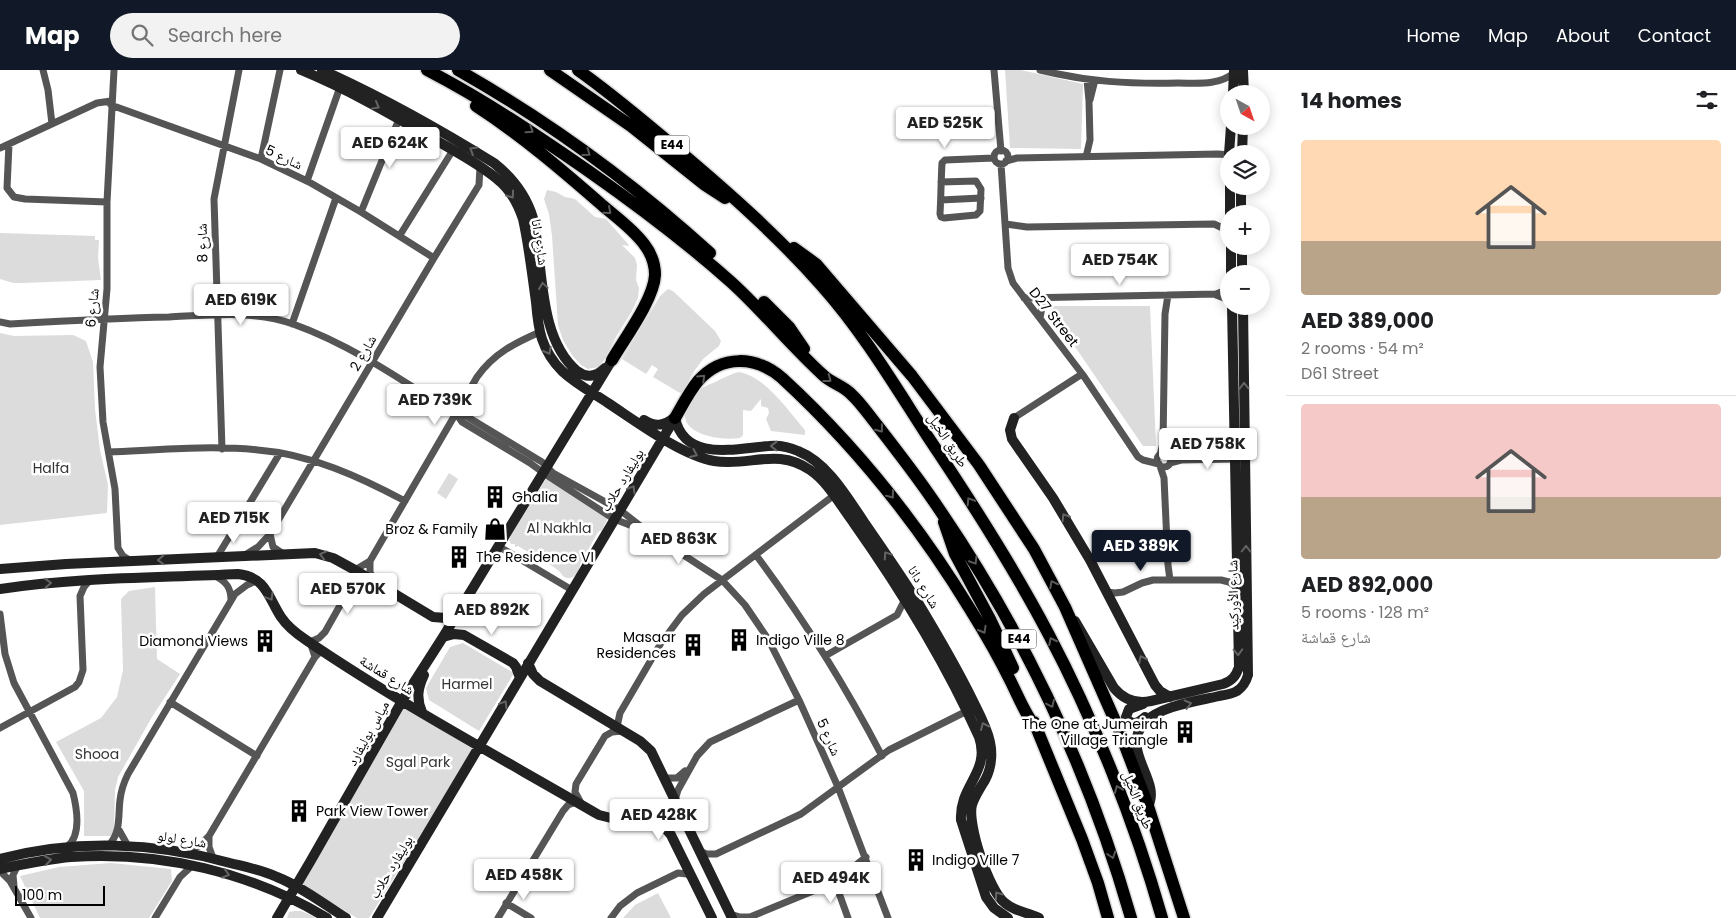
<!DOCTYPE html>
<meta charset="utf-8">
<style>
:root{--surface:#fff;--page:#f2f2f2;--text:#202124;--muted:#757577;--line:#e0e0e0;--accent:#111827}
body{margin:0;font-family:Poppins,"Noto Naskh Arabic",sans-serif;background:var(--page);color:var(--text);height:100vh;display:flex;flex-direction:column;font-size:19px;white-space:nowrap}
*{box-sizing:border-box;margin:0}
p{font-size:16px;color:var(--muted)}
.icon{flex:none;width:28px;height:28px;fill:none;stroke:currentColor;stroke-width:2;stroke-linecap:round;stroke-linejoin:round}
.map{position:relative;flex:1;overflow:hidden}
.panel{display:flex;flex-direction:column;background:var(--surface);width:450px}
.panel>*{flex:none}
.needle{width:32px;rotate:140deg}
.buttons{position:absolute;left:1220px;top:15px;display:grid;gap:10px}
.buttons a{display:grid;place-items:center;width:50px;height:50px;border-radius:50%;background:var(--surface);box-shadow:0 2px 12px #0003;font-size:25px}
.scale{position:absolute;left:15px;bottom:12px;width:90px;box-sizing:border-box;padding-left:5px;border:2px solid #000;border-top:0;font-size:14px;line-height:18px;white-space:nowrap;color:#000;-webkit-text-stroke:4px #fff;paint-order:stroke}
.price{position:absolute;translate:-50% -42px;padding:0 11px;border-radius:5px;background:#fff;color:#222;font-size:16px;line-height:32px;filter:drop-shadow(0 1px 2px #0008)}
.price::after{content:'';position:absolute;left:50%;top:30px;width:15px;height:11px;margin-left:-8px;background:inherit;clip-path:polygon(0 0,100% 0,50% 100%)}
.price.on{background:var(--accent);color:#fff}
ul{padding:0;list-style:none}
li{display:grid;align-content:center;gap:10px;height:265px;padding:0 15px}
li+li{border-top:1px solid var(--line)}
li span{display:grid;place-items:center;height:155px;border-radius:5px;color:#555}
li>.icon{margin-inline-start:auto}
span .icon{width:90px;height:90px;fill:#fffc;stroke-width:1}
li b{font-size:21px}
h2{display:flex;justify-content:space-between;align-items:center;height:60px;padding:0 15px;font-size:21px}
header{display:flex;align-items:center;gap:30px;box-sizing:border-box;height:70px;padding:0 25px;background:var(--accent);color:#fff}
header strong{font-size:24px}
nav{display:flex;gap:28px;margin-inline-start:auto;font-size:18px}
.search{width:350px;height:45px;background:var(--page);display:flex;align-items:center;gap:12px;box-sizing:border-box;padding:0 18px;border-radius:28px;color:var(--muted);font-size:19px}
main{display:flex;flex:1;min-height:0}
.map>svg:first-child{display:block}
</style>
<header>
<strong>Map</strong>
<div class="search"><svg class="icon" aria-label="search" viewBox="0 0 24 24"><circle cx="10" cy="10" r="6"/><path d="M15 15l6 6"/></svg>Search here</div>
<nav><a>Home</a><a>Map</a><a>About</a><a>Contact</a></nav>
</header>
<main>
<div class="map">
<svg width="1286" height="848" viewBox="0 0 1286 848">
<rect width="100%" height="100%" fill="#fff"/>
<path fill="#dcdcdc" d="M1005,0h16l62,14 -2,65 -71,-1z
M547,120l9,2 9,5 10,2 20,18 11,2 22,25 1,2 -7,-1 13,13 2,7 -1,15 3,8 -1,10 -6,13 -16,26 -13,25 -4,5 -11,2 -7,-4 -9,-10 -9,-15 -5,-15 -6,-89 -3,-22 -5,-15z
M0,163l95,3v4h4l-1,18 3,22 -79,3h-9l-13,-4z
M668,219l5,2 42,40 6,10 -2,5 -16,13 -8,11 -13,22 -2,1 -27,-16 5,-8 -6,-4 -6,9 -24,-15 38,-63z
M1047,236h103l6,140h-13z
M0,263l14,3 59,-1 13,6 7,21 2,47 5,41 8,35 -1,28 -107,12z
M739,302c26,4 49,39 66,58v5l-34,-4 -5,-12 3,-6 -1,-5 -7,-2v-7l-10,12 -8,-1v25l-3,3c-30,4 -78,-10 -43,-46 7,-7 16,-8 24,-13 7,-3 10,-5 18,-7z
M449,403l9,6 -12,20 -9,-6z
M546,409l60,38 1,3 -5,10 -4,2 -18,32c0,6 -5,15 -12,14 -5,0 -6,-4 -9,-7 -9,-8 -30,-18 -41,-25l-3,1v-3h-4l-2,-4 2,-5z
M155,517l2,72 23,15 -28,43 -34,60 -3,13 -1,41 -3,5h-27v-45l-28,-49 45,-24 16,-21 6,-27 -2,-71 8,-8z
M463,573l51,30 -35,58 -50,-31 -3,-12 24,-41z
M404,635l72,42 -107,171h-12l-56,-33z
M111,793l60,6 1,12 -23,37h-109l-20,-42 39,-9z
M658,823l13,25h-48l12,-13z
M295,841h6l17,7h-31l2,-6z"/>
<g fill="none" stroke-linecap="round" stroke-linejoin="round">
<defs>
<path id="highway" d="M427,0c56,29 108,64 160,100 50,35 98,71 144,112 32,29 60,64 92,93 8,8 21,11 28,19 10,9 17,20 26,31 17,22 35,45 51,68 92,131 159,271 203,425
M458,0c90,51 175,113 252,183
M550,0l81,56 74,59 20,13
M578,0c34,24 67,52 99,79 51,43 101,87 145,137 41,46 73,100 106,151 43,64 85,129 121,198 46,87 86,188 113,283
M476,36c45,29 86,64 126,99 14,12 31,24 42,39 7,9 11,20 11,31 -1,24 -30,63 -43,85
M794,178l22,16 96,112 67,89 55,84 31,58 54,123 29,76 36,112
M764,232l25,25 15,22
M675,348c7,-12 14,-26 23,-37 24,-27 58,-25 84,-3 74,68 136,146 188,231 15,24 29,48 41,73 8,16 14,32 25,46
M944,452l11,32 35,65 23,49
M1034,652l48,117 16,44 10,35"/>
</defs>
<use href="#highway" stroke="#dbdbdb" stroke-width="15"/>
<path stroke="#555" stroke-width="7" d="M43,0l5,20 4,34
M114,0l-7,132v87l-7,78 3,55 12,67 3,59 5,8 8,5
M994,0l7,81
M1040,0c49,12 88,14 138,13 19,0 40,3 56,-10
M1090,30l5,-20
M111,35l150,54 48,23 52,30 73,46
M9,74l-2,44 7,9 11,2 82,3
M0,78l97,-45 14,-2
M994 87a7 7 0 1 1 14 0a7 7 0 1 1-14 0Z
M1086,87l4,-17 -1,-39 -2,-21
M261,89l19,-89
M1006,91l11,-3 201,-4 11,1
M1001,94l7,104 5,15 70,92 55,82 5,3 16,4
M307,111l33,-94
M941,112l35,-1 5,8 -1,22 -4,4 -32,3 -3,-1 -1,-3c1,-17 1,-34 2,-51l3,-3 49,-2
M941,130l40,-2
M361,142l38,-93
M1006,154l21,3 187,-3 15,7
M400,165l53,-85
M1216,225l13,5
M1024,228l192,-4 13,-5
M1040,248l2,-11 7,-9
M0,252l10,2c53,-3 106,-6 159,-7 41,-2 85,-7 124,7 59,21 113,59 165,92l4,6 68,41 15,11 69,45 34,13
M292,254l44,-126
M458,346h8l76,46 11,11 67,37 28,22 74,48 23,25 23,34 31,61 39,87 50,131
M1014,348l68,-44
M222,379l-8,-250 25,-129
M109,382c48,-2 101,-7 149,-2 52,4 102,27 147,51
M1157 390a7 7 0 1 1 14 0a7 7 0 1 1-14 0Z
M1160,385l3,-12 2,-129 3,-19
M1170,393l11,-3 53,-1
M1160,396l4,12 4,87 2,15
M270,464l3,13 9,6
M498,476l74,44
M245,485l13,-8 12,-13 164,-276 45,-73 1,-18
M756,485c47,63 89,130 126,201
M217,487l63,-104
M370,491v11l5,10
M215,506c11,5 16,12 16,24
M1107,522l8,1 8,-1 19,-9 11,-3h68l8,2 7,5
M0,544l5,40 9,29 59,110c4,16 9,42 -6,54
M825,586l72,-41 8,-16
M315,587l-5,-15 9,-4 6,-6 30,-53v-9l15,-9 107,-184c17,-24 38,-34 63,-45
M170,632l87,54
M617,657l3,-14 41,-70 21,-28 22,-21 133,-101
M0,658l75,-41 4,-5 4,-12 -3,-74 4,-9 6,-7
M665,708h12l8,-7
M675,730l3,-10 19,-34 13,-14 89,-42
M581,733l-6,-11 1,-8 29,-48 7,-4 11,-1
M119,760l9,16
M209,766v11l4,11
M109,775c12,-13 9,-28 11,-45 1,-9 4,-18 8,-26l107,-180 12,-9 11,-5
M699,781l8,3h9l85,-40 88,-64 82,-41
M186,783l13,-7 10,-10 106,-179 3,-3
M0,801l10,10 21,37
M835,812l13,36
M14,816l-1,-11 5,-10
M506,833l25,15
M730,844l10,3h10l85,-35 31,-25
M155,848l25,-41 13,-12
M498,848l65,-107 5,-6 8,-3
M611,848l9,-12 17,-13 41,-20 9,1 4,2"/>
<path stroke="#222" stroke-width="10" d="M301,0c46,19 88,43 131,68 22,13 46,25 65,41 13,10 21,25 26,40 6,27 9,55 13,83 1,12 2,25 6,37 4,12 11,23 20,32 14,13 31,22 46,32 29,19 73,52 106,58 35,6 63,-14 96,9 18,12 30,35 43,52 48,68 92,139 126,215 12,35 -20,48 -18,83l25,77 8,11 14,10
M322,0c60,27 117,59 172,93 19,15 32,32 39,55 11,47 4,119 44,153 10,8 20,5 28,-3
M1243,0l1,24
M1233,24l1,-24
M1229,84l2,-28
M1242,84l1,-28
M1230,116v28
M1241,116v28
M1231,176v28
M1242,176v28
M675,348c10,45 62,30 94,28 10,-1 20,1 29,5 30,12 49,46 66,71 18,26 36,52 53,79 20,33 40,67 57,102 6,12 13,25 16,39 3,14 1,30 -8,43 -4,7 -8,13 -10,20 -5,19 17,86 33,98 10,9 23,9 34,15
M1014,348l-4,12 2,9 41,59 37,62 65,125 5,6 10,6
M644,350c11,7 20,6 30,-2
M0,499l66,-5 249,-11 18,5 22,12 78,47 13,1 11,-5
M0,519c79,-12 159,-11 238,-15 28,3 30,23 43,43 6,9 16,17 25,23 94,64 195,118 293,175l16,4 31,-1 14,6 6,5 5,6 41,83
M1075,551l39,67c10,12 23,16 37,13l72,-17c9,-3 13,-8 16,-17l-7,-361
M443,567l11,-3 10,1 49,28 3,4 4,11
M528,593l5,11 7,7 100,60 11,10 81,167
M1143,634l-14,5 -3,8c5,10 12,6 19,0
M422,642c-6,-14 -4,-24 2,-37
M1148,736c14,-25 -28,-55 -4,-83 15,-17 54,-22 75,-27 6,-1 13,-2 18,-5 6,-4 9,-9 11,-16l-5,-369
M0,789c75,-20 155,-17 230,4 16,4 32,7 47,14 25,10 47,27 69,41
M0,799c24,-5 47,-10 71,-12 89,-6 180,15 256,61
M277,848l33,-56 92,-161 41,-64 169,-277
M377,848l298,-500"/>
<use href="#highway" stroke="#000" stroke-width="12"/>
</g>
<defs><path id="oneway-chevron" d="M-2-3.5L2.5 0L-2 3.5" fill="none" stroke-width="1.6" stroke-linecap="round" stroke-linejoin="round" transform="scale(1.25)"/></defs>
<g stroke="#646464">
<use href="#oneway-chevron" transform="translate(376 36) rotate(29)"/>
<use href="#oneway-chevron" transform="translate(473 80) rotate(-150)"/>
<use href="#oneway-chevron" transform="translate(511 125) rotate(54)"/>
<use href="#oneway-chevron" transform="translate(543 216) rotate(-98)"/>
<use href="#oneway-chevron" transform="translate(548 281) rotate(61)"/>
<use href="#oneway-chevron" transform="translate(1244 316) rotate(-91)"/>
<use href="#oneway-chevron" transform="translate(774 376) rotate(-179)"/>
<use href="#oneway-chevron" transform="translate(694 384) rotate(24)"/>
<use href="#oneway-chevron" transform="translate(632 419) rotate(-59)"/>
<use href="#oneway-chevron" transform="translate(1065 447) rotate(-122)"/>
<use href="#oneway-chevron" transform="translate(1246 479) rotate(-90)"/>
<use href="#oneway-chevron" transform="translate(323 485) rotate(-165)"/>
<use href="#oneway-chevron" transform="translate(887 485) rotate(-124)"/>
<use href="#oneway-chevron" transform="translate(161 490) rotate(177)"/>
<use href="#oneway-chevron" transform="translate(48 513) rotate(-4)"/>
<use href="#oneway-chevron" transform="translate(270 527) rotate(59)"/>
<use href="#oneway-chevron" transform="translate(1238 582) rotate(88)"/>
<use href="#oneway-chevron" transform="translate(1142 589) rotate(-117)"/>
<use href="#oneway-chevron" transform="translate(504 634) rotate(-59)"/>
<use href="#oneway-chevron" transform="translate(1188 634) rotate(-14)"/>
<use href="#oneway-chevron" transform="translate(984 656) rotate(-114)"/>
<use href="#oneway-chevron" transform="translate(48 790) rotate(-8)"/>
<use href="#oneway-chevron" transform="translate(226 804) rotate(16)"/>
<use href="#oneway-chevron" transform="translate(998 825) rotate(-126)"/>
</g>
<g stroke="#595959">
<use href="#oneway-chevron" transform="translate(530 60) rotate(33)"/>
<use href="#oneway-chevron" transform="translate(587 83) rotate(36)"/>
<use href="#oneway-chevron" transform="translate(608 141) rotate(41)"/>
<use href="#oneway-chevron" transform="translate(702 308) rotate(-44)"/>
<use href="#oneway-chevron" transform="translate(828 309) rotate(37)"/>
<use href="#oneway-chevron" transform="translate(880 359) rotate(52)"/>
<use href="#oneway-chevron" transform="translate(891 425) rotate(52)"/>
<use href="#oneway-chevron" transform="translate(970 431) rotate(-122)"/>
<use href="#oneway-chevron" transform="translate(974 491) rotate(58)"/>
<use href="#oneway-chevron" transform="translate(1053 514) rotate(-117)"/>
<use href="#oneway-chevron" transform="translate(983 560) rotate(60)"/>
<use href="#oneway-chevron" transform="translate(1052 571) rotate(-117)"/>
<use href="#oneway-chevron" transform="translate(1051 634) rotate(65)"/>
<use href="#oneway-chevron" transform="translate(1118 719) rotate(-112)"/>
<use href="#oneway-chevron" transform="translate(1112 785) rotate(72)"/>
</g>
<defs>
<symbol id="building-bare" viewBox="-9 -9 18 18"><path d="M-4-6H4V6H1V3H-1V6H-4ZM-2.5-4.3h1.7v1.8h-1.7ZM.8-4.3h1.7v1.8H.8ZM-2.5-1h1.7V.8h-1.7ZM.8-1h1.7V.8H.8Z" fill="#000" stroke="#fff" stroke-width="2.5" paint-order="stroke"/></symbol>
<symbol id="shop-bare" viewBox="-9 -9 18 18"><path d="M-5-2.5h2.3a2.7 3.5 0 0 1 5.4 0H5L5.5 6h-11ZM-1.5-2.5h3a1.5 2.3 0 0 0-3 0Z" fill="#000" stroke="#fff" stroke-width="2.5" paint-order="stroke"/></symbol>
</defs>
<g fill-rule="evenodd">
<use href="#building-bare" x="479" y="411" width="32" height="32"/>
<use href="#shop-bare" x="479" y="443" width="32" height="32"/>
<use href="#building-bare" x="443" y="471" width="32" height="32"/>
<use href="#building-bare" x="723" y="554" width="32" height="32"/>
<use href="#building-bare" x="249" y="555" width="32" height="32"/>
<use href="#building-bare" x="677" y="559" width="32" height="32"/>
<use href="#building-bare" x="1169" y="646" width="32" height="32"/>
<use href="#building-bare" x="283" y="725" width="32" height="32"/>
<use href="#building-bare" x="900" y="774" width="32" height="32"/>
</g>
<g text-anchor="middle" stroke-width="5" stroke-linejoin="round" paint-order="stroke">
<g fill="#fff" stroke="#4c4c4c" stroke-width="1">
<rect x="654.5" y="65.5" width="35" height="19" rx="4"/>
<rect x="1001.5" y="559.5" width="35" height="19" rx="4"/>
</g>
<g font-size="12" font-weight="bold" fill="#000">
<text x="672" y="79">E44</text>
<text x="1019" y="573">E44</text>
</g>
<g font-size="14" fill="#000" stroke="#fff">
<text transform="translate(284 87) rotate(25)" y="5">شارع 5</text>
<text transform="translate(540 172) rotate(81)" y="5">شارع دانا</text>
<text transform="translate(202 173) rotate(-91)" y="5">شارع 8</text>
<text transform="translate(92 238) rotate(-85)" y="5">شارع 6</text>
<text transform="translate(1054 247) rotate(52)" y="5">D27 Street</text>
<text transform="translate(363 283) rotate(-60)" y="5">شارع 2</text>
<text transform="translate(948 370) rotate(57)" y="5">طريق الخيل</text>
<text transform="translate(622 410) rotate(-59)" y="5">بوليفارد حلاب</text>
<text transform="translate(924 517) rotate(58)" y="5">شارع دانا</text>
<text transform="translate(1233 525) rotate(-91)" y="5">شارع الأوركيد</text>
<text transform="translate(387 605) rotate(32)" y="5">شارع قماشة</text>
<text transform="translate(368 663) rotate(-61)" y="5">مياس بوليفارد</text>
<text transform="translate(829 667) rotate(66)" y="5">شارع 5</text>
<text transform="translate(1138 730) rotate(69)" y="5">طريق الخيل</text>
<text transform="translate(182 769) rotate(9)" y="5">شارع لولو</text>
<text transform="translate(391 797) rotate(-59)" y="5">بوليفارد حلاب</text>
</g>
<g font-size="14" fill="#333" stroke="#fff">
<text x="51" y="403">Halfa</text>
<text x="559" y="463">Al Nakhla</text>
<text x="467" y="619">Harmel</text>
<text x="97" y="689">Shooa</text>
<text x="418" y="697">Sgal Park</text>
</g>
<g font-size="14" fill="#000" stroke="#fff" text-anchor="start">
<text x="512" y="432">Ghalia</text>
<text x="478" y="464" text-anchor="end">Broz &amp; Family</text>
<text x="476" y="492">The Residence VI</text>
<text x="676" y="572" text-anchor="end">Masaar<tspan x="676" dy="16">Residences</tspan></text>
<text x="756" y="575">Indigo Ville 8</text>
<text x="248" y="576" text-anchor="end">Diamond Views</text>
<text x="1168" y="659" text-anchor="end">The One at Jumeirah<tspan x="1168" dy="16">Village Triangle</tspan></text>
<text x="316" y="746">Park View Tower</text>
<text x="932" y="795">Indigo Ville 7</text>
</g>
</g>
</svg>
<div class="buttons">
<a><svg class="needle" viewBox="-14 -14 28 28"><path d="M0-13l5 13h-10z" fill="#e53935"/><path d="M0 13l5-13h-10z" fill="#757577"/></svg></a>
<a><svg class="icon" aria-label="layers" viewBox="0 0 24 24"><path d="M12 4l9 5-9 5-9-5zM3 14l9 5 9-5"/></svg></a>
<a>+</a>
<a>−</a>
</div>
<div class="scale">100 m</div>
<b class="price" style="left:945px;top:79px">AED 525K</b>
<b class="price" style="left:390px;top:99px">AED 624K</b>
<b class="price" style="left:1120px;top:216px">AED 754K</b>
<b class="price" style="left:241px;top:256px">AED 619K</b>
<b class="price" style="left:435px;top:356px">AED 739K</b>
<b class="price" style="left:1208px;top:400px">AED 758K</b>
<b class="price" style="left:234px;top:474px">AED 715K</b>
<b class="price" style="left:679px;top:495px">AED 863K</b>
<b class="price on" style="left:1141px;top:502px">AED 389K</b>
<b class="price" style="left:348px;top:545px">AED 570K</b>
<b class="price" style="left:492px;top:566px">AED 892K</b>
<b class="price" style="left:659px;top:771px">AED 428K</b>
<b class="price" style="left:524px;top:831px">AED 458K</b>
<b class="price" style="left:831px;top:834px">AED 494K</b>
</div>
<section class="panel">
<h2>14 homes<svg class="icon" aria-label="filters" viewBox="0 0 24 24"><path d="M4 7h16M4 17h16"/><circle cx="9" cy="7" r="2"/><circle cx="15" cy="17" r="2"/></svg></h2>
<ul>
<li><span style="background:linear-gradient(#ffd9b3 65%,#b9a48a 0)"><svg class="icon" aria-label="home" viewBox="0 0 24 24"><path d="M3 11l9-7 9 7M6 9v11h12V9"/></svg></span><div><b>AED 389,000</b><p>2 rooms · 54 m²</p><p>D61 Street</p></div></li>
<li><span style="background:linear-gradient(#f6c9c9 60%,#b9a48a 0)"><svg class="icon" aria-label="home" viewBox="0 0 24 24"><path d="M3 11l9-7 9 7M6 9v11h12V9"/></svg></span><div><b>AED 892,000</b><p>5 rooms · 128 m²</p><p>شارع قماشة</p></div></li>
</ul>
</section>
</main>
